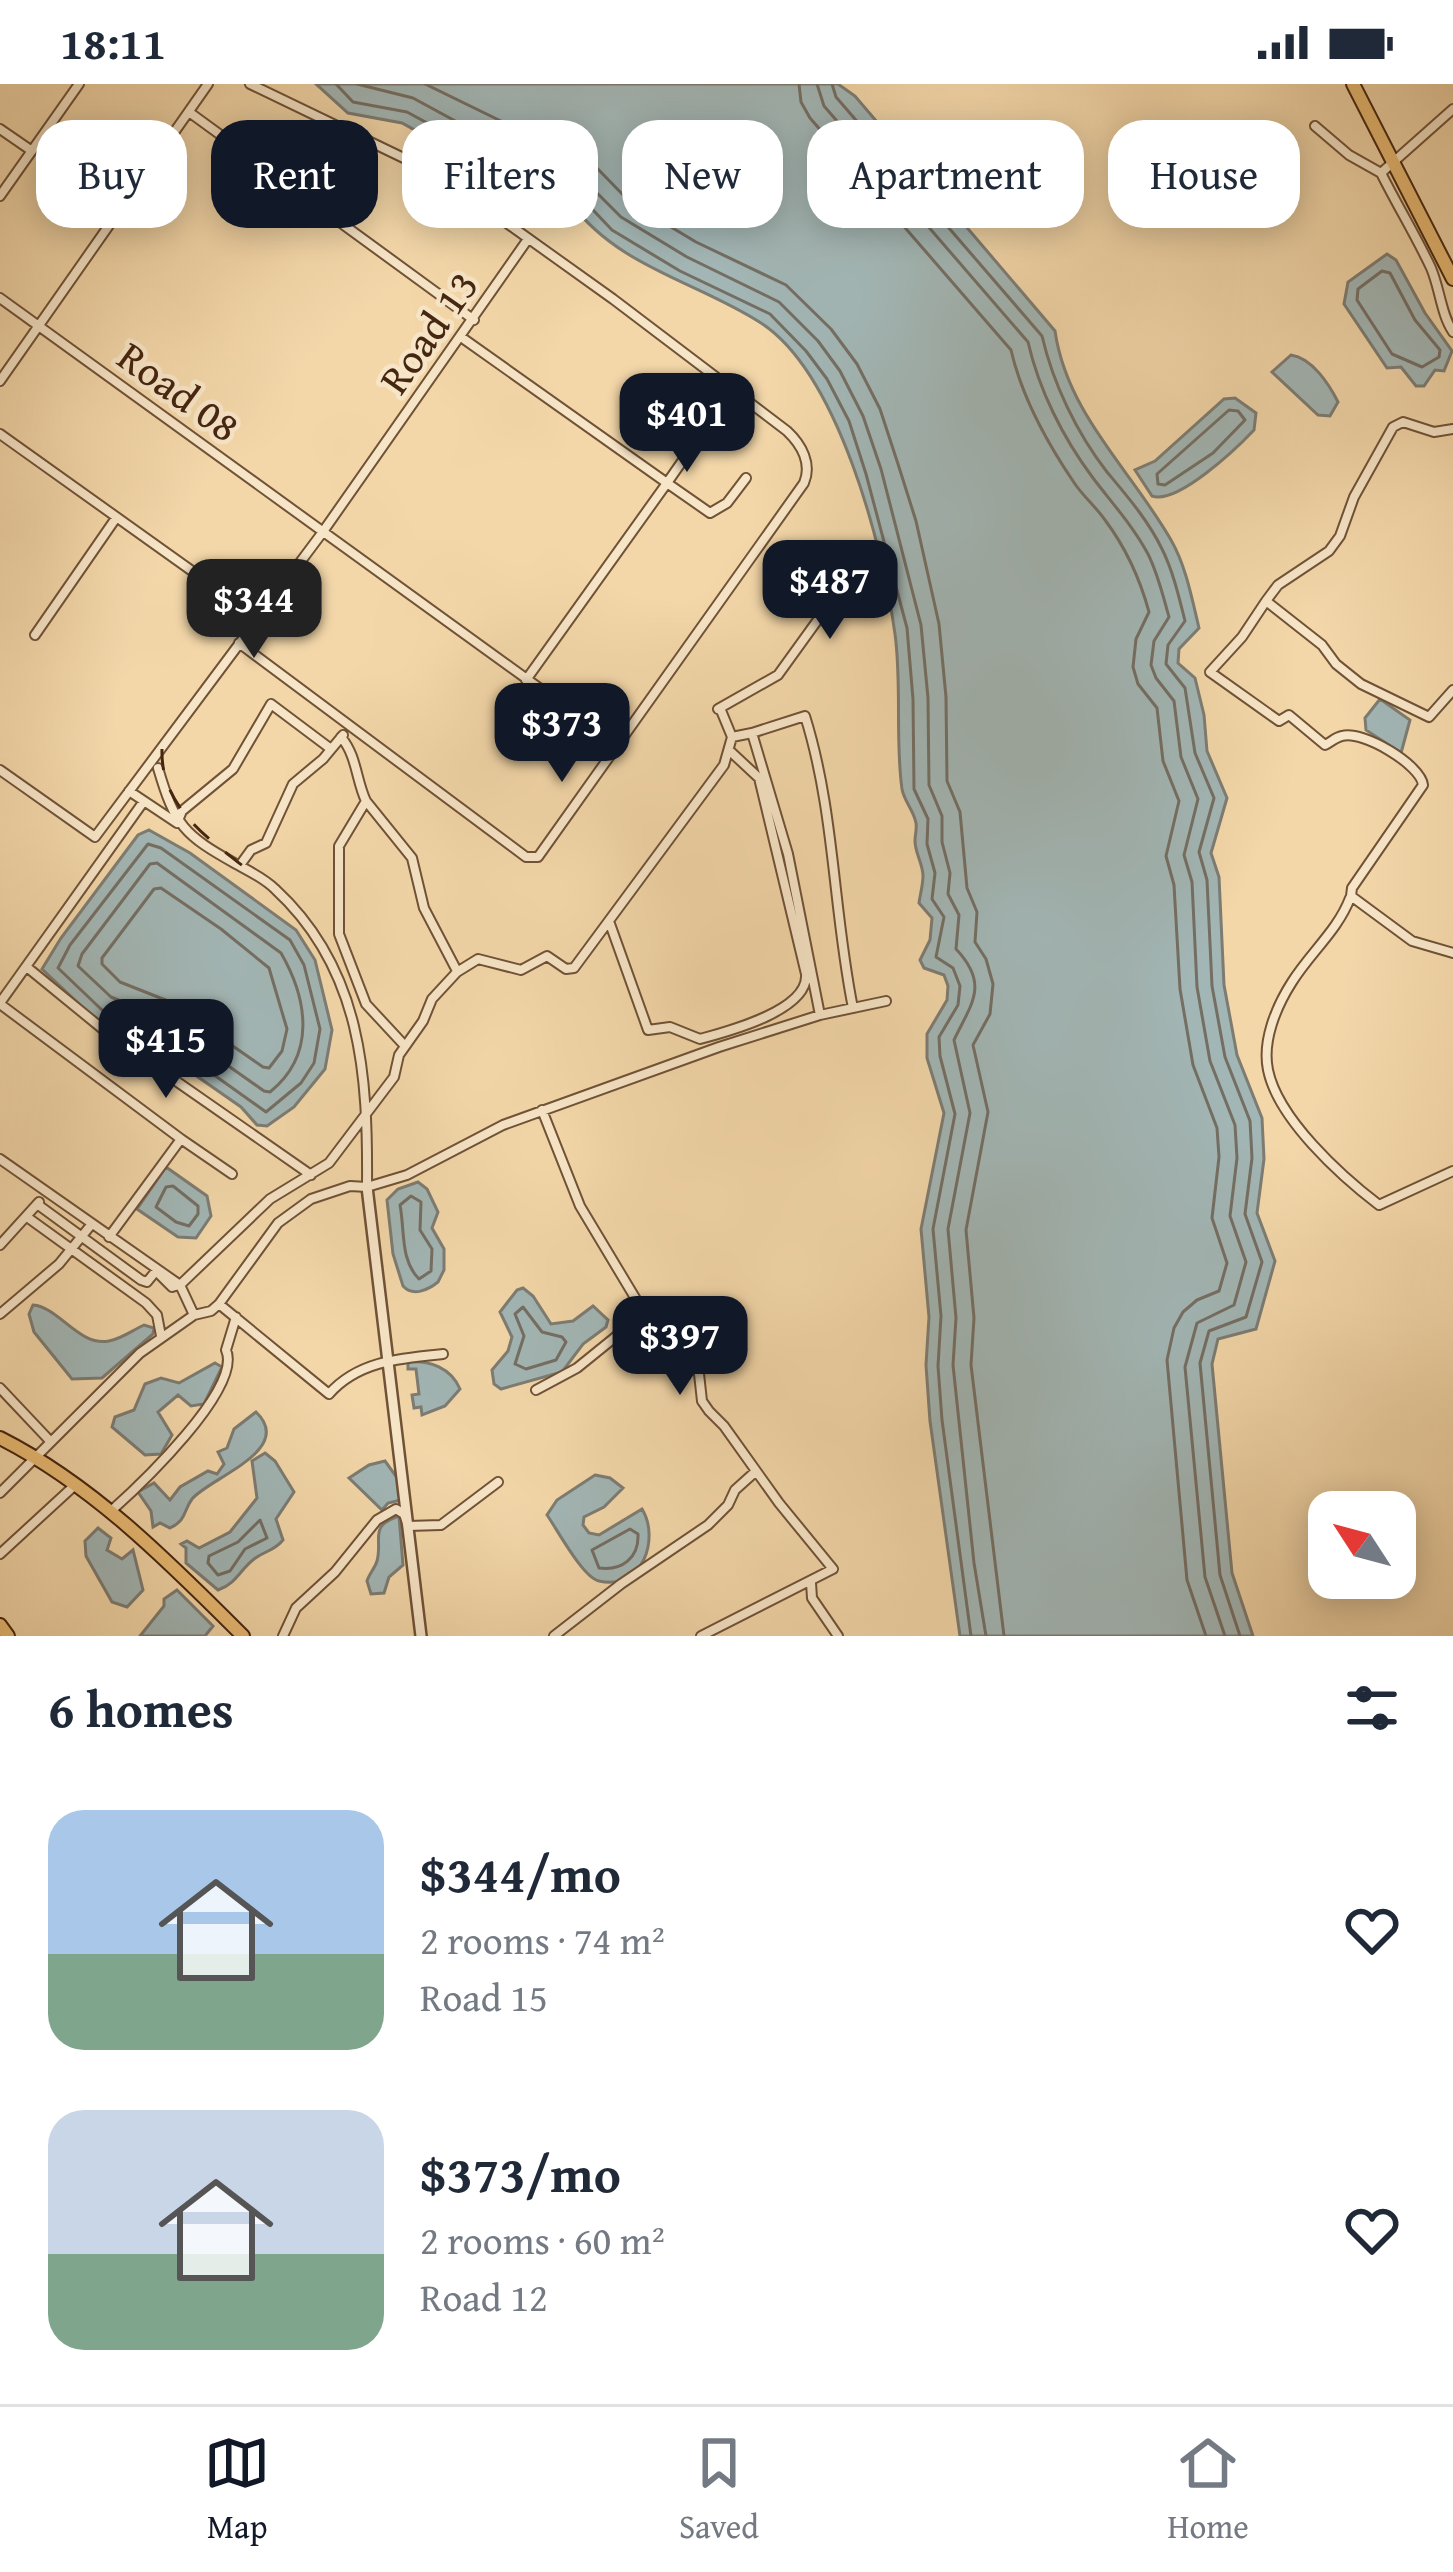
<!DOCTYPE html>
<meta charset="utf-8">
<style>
:root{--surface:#fff;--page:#f6f6f7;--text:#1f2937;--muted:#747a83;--line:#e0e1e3;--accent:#111827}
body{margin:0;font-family:"Gentium Book Plus",serif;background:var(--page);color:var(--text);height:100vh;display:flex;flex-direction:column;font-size:45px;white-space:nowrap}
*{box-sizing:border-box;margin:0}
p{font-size:39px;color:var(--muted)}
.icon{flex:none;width:66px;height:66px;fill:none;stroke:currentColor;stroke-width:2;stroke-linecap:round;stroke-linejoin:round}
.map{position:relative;height:1552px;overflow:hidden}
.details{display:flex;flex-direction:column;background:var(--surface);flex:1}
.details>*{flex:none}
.top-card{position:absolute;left:36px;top:36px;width:1383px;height:108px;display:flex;gap:24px}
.needle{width:78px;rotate:306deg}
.tools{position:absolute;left:1308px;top:1407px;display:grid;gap:24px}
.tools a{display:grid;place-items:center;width:108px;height:108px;border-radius:24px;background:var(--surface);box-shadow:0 6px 30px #0003;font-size:60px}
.price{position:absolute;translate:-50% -102px;padding:0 27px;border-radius:24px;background:var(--accent);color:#fff;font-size:39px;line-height:78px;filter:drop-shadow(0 3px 6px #0008)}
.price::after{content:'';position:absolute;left:50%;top:72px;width:36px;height:27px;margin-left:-18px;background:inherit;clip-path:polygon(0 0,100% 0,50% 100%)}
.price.current{background:#222;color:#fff}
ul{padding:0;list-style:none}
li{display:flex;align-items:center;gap:36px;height:300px;padding:0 48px}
li span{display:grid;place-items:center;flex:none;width:336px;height:240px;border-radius:36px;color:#555}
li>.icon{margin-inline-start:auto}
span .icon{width:144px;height:144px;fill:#fffc;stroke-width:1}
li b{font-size:51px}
h2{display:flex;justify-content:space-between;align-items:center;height:144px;padding:0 48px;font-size:51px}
.pill{padding:0 42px;border-radius:36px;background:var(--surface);box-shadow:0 6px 30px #0003;font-size:42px;line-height:108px}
.pill.current{background:var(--accent);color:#fff}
.status{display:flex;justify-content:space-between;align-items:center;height:84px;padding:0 60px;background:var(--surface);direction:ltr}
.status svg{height:33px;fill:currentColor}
.menu{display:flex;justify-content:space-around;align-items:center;height:168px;border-top:3px solid var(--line);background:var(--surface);font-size:33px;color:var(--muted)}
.menu a{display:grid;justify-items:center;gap:6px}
.menu .current{color:var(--accent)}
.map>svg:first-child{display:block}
</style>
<div class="status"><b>18:11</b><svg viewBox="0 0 49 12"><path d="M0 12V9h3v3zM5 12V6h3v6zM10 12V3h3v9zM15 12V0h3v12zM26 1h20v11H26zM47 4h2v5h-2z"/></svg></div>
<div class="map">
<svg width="1453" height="1552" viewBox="0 0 1453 1552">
<rect width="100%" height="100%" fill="#f3d7a9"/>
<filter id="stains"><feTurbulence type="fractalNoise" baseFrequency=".00167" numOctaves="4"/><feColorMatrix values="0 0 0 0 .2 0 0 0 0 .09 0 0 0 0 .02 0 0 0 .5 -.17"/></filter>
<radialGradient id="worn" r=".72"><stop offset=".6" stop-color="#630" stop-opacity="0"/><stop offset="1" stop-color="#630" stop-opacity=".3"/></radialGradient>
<path fill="#a2b6b5" stroke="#7d7c73" stroke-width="3" d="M316,0h522l17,12 200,235c12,83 76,139 116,209 15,26 21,59 28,88l-20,21 -1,14 17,15 9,37 3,36 20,47 -16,55 8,24 5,108 13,70 25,63 2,41 -7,54 18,48 -19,68 -38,10 -6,25 20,209 21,63h-293l-30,-215 -4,-56 3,-48 -8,-88 23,-116 -17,-55v-24l20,-34 1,-14 -4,-11 -20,-7 -4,-8 10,-20 2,-22 -13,-15c1,-8 4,-18 4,-27 0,-12 -8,-23 -8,-35 0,-6 2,-12 1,-18 -2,-12 -12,-22 -14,-34 -7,-49 0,-104 -7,-155 -12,-88 -57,-261 -134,-311 -65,-42 -142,-55 -191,-121l-28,-2 -57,-37 -27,-9 -56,-31 -54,-10z
M1387,170l9,6 29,53 27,38 -8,20 -9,-1 -11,16h-8l-15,-19 -14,1 -43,-64 4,-22z
M1291,271c21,3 38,29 47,47l-8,14 -12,-1 -46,-43z
M1235,314l21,15 -2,17c-18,19 -77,75 -102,66l-17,-26 20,-9 69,-62z
M1380,615l30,21 -9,33 -35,-23 -1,-12z
M149,746l41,23 106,77 19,30 17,70 -7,39 -31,38 -27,19 -10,-1 -16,-18 -96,-67 -49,-20 -54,-51 19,-31 77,-103z
M166,1083l41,29 4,20 -15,22 -18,-1 -41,-28z
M418,1098l9,7 11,23 -6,16 12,21v21l-6,12c-10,8 -25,15 -35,4l-10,-32 -6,-54 11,-11z
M523,1204l10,8 18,28 22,-3 20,-15 15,14 -2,7 -23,17 -21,28 -61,17 -7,-5 -2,-14 16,-19 4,-14 -12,-25 17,-22z
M33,1221c26,2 46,42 76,36 12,-2 24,-11 35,-16l10,3 -1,6 -51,44 -30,1 -38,-47 -5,-18z
M408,1278c22,-2 43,6 52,27l-15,17 -23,9 -1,-8 -7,1 -2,-13 7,-1 -3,-25h-8z
M215,1279l7,4 -18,37 -13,2 -13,-11 -20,17 14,23 -11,19 -16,1 -33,-28 3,-10 19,-7 11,-26 16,-6 18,5z
M256,1328c40,38 -47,66 -64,87 -9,12 -5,21 -22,29l-10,-5 -7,4 -2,-16 -13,-19 16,-9 16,17 10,-13 28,-16 9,3 7,-10 -6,-12 9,-4 7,-19z
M265,1369l10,8 19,31 -18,27 7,21c-8,10 -15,10 -26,17 -16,10 -19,26 -39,33l-32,-27v-15l-5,-4 6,-3 12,7 31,-16 27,-34 -5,-37z
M385,1377l13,18 3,21 -13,3 -6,7 -33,-32 20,-13z
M595,1391l15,3 13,10 -19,19 -20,10 -1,8 6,8 10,2 43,-26c18,29 1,82 -43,72 -16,-3 -42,-52 -52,-66l10,-15z
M399,1432l4,49 -14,12 -5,16 -13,1 -4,-13c2,-7 8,-13 10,-20 6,-22 -9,-35 22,-45z
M98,1444l13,10 -4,12 15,9 11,-9 10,40 -16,17 -15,-5 -26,-46 -1,-15z
M177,1506l36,36 -8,10h-65l24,-30v-7z"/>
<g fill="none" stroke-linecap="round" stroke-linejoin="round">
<path stroke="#746e63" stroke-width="3" d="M336,0l17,18 54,10 57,31 27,9 54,36 31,4 36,38 68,41 90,43 36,37 21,28 22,42 17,53 41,154 6,71 1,90 14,30 -1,25 8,29 -3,26 12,18 -8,40 17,11 7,18 -2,19 -19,32 1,19 15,58 -22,115 8,87 -3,50 4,54 29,216
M357,0l56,14 57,31 28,10 52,34 33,6 38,38 66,40 92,45 39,39 22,30 23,45 18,53 40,156 7,73 1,87 13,31v26l8,31 -2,21 11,21 -3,34c34,36 15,55 -2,91l16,73 -22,116 8,89 -3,47 21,198 12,73
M425,0l82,40 49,31 36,8 39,40 65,39 90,43 45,44 26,35 23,45 18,55 18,57 23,103 7,73 1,84 13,31 7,76 10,24 -2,30 11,17 7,25 -3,30 -17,31 15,67 -22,118 8,88 -3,47 33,271
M799,0l2,18 9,16 201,232c11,48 36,93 64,134 9,13 21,23 30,36 21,28 35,59 44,92l-13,27 -3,28 5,17 19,24 6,53 16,40 -13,55 8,29 6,104 13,76 24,63 2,29 -7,61 15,45 -8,28 -22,9 -14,12 -9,16 -7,32 20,220 19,56
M817,0l7,22 204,236c11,48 35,96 65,136 19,25 40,48 55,76 10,20 15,42 21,63l-15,24 -3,24 5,13 18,23 7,56 17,42 -14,56 8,27 5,105 13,74 25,64 2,33 -7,58 16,46 -12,43 -37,18 -12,44 20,210 20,59
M832,0l4,13 206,239c11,47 34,96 65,136 20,24 41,48 55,77 11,22 17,48 23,72l-17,24 -2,19 19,24 10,65 19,45 -15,54 8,28 5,106 13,71 25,64 2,37 -7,56 17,48 -16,55 -37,14 -9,32 20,212 20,61
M1382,187l8,2 25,47 25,30 -1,7 -17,10 -30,-13 -35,-54 1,-11z
M1229,326l9,1 7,9 -32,33 -48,32 -7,-1 -1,-10z
M148,760l13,4 129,92 14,25 16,64 -6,34 -13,20 -35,29 -115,-82 -49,-20 -44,-42 12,-23z
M157,779l124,90c27,47 35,102 -11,139l-6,-1 -105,-74 -48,-20 -33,-31 4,-12 68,-90z
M161,804l60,41 48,39 18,61 -5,22 -13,17 -6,-1 -95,-66 -48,-19 -18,-18v-6l52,-69z
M173,1102l25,20v8l-9,12 -13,-4 -20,-15 10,-20z
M411,1112l10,6 -1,28 12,19 -1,22 -12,8c-19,-19 -14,-48 -19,-74z
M523,1223l19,25 20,5 4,5 -10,18 -30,9 -11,-5 9,-28 -9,-22z
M260,1436l7,18 -22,11 -15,22 -12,4 -10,-12 1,-7 29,-14z
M630,1445l8,5c1,24 -16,37 -39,34l-7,-18z"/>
<defs>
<path id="minor" d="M189,28l285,208
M1315,42l34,29 32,18 72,-64
M0,45l32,22
M1381,89c16,32 35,63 50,95 9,21 10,46 22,64
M0,112l79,-112
M0,214l618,447
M461,253l206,146 -141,197
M0,297l208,-297
M732,306l-65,93 43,30 17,-10 19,-25
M1453,345l-19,3 -31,-10 -10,5 -39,70 -14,39 -11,15 -51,34 -12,16 56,44 14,19 25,20 68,33 24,-27
M0,350l258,184
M1266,517l-24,36 -32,35 69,49 10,-6 36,30c6,-3 11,-8 17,-9 21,-6 79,29 81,49l-71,103 -1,8 61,45 41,12
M35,551l81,-117
M239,559l287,214h12l266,-374c8,-19 -2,-38 -17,-52l-174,-132 -172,-123 -191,-92
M718,625l60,-34 57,-79 5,-13 -3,-17 -21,-11
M752,649l53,-17c30,96 28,194 48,292
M341,653c16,19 15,43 25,64l-27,45v88l27,70 39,42
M732,653l20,-4 36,121 32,161
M158,684c17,58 26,67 78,96 13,7 28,14 39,25 87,80 93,187 92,298
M0,686l95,67 227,-304 206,-294
M144,717l33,22 5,-12 51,-42 38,-65 60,45
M366,717l46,57 12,50 33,63
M243,777l8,-11 15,-7 27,-59 30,-25 20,-24
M1350,814c-12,32 -40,55 -58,84 -16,25 -30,59 -24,88 10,49 73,106 111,135l74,-34
M609,837l39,109 22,-3 30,12c30,-8 109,-29 106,-65l-47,-196 -28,-26
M28,884l82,67 201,140
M0,919l144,-202 -15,-10
M0,920l181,135 -72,98
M542,1026l38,96 72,120 38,31 9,17 3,27 7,10 15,15 55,77 54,66 -132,67
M181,1055l51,35
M0,1075l180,126 14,30
M37,1120l104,76 6,2 9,-11 16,16 7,-2
M27,1133l119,86 11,12 4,21
M0,1161l39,-43
M180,1201l90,-86 59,-36 65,-86 5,-22 24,-34 9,-22 25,-27 21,-13 43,11 26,-14 19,13 8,-1 150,-203 8,-28 -12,-29
M219,1220l110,90c29,-33 72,-36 114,-40
M0,1230l59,-50 32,-39
M0,1304l51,54
M536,1306l41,-22 68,-55
M0,1409l140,-140 54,-38 17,-4 8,-7 59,-81 33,-24 39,-13 17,1 40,-12 96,-50 216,-78 101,-32 66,-14
M111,1427c28,-25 132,-123 115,-161l10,-33
M0,1470l75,-69
M811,1499l1,15 26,38
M283,1552l13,-28 39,-36 42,-52 19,-11 8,5 4,12 33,-1 57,-43
M554,1552l67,-52 87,-59 20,-20 7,-15 20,-18"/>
<path id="tertiary" d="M367,1103l54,449"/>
<path id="primary" d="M1353,0l100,195
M0,1354c93,47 170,125 243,198
M0,1541l8,11"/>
</defs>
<use href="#minor" stroke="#705237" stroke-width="12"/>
<use href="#tertiary" stroke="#705237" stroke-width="14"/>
<use href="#primary" stroke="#452611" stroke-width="16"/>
<use href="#minor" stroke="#f7e5c7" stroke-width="8"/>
<use href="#tertiary" stroke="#f7e5c7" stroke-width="9"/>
<use href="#primary" stroke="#eabc74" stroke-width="12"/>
<path stroke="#452611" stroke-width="3" stroke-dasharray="21 21" stroke-linecap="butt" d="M162,665c-2,60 50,92 91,125"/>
</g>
<g text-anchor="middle" stroke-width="9" stroke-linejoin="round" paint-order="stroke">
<g font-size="42" fill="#452611" stroke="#f7e5c7">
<text transform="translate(428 248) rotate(-55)" y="15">Road 13</text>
<text transform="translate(179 307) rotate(36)" y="15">Road 08</text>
</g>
</g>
<rect width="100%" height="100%" filter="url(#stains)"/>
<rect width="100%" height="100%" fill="url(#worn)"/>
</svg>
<div class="tools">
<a><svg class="needle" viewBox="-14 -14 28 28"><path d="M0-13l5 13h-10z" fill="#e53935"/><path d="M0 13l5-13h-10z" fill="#747a83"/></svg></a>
</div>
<b class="price" style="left:687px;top:391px">$401</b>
<b class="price" style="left:830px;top:558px">$487</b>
<b class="price current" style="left:254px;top:577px">$344</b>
<b class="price" style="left:562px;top:701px">$373</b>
<b class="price" style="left:166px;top:1017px">$415</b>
<b class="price" style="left:680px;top:1314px">$397</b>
<div class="top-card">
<a class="pill">Buy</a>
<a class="pill current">Rent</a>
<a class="pill">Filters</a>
<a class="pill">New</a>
<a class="pill">Apartment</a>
<a class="pill">House</a>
</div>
</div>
<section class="details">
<h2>6 homes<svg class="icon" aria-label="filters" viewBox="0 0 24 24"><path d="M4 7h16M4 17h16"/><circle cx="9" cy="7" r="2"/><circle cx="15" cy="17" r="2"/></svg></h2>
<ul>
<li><span style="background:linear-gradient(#a9c7e8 60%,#7fa58c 0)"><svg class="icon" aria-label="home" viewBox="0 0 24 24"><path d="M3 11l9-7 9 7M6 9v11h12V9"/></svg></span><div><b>$344/mo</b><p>2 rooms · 74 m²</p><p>Road 15</p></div><svg class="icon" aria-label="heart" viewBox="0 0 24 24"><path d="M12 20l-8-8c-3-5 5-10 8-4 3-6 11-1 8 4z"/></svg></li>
<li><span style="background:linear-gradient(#c9d6e8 60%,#7fa58c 0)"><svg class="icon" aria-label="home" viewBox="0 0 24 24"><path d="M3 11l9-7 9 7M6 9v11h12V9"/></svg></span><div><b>$373/mo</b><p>2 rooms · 60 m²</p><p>Road 12</p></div><svg class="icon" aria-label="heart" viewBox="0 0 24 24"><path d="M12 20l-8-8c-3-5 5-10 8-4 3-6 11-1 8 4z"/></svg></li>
</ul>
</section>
<nav class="menu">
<a class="current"><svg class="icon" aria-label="map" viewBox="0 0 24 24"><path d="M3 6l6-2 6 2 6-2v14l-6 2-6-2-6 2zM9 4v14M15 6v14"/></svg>Map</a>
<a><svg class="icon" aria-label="saved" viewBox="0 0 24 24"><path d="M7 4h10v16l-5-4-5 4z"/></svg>Saved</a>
<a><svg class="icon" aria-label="home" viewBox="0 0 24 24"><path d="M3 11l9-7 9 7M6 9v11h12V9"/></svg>Home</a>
</nav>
